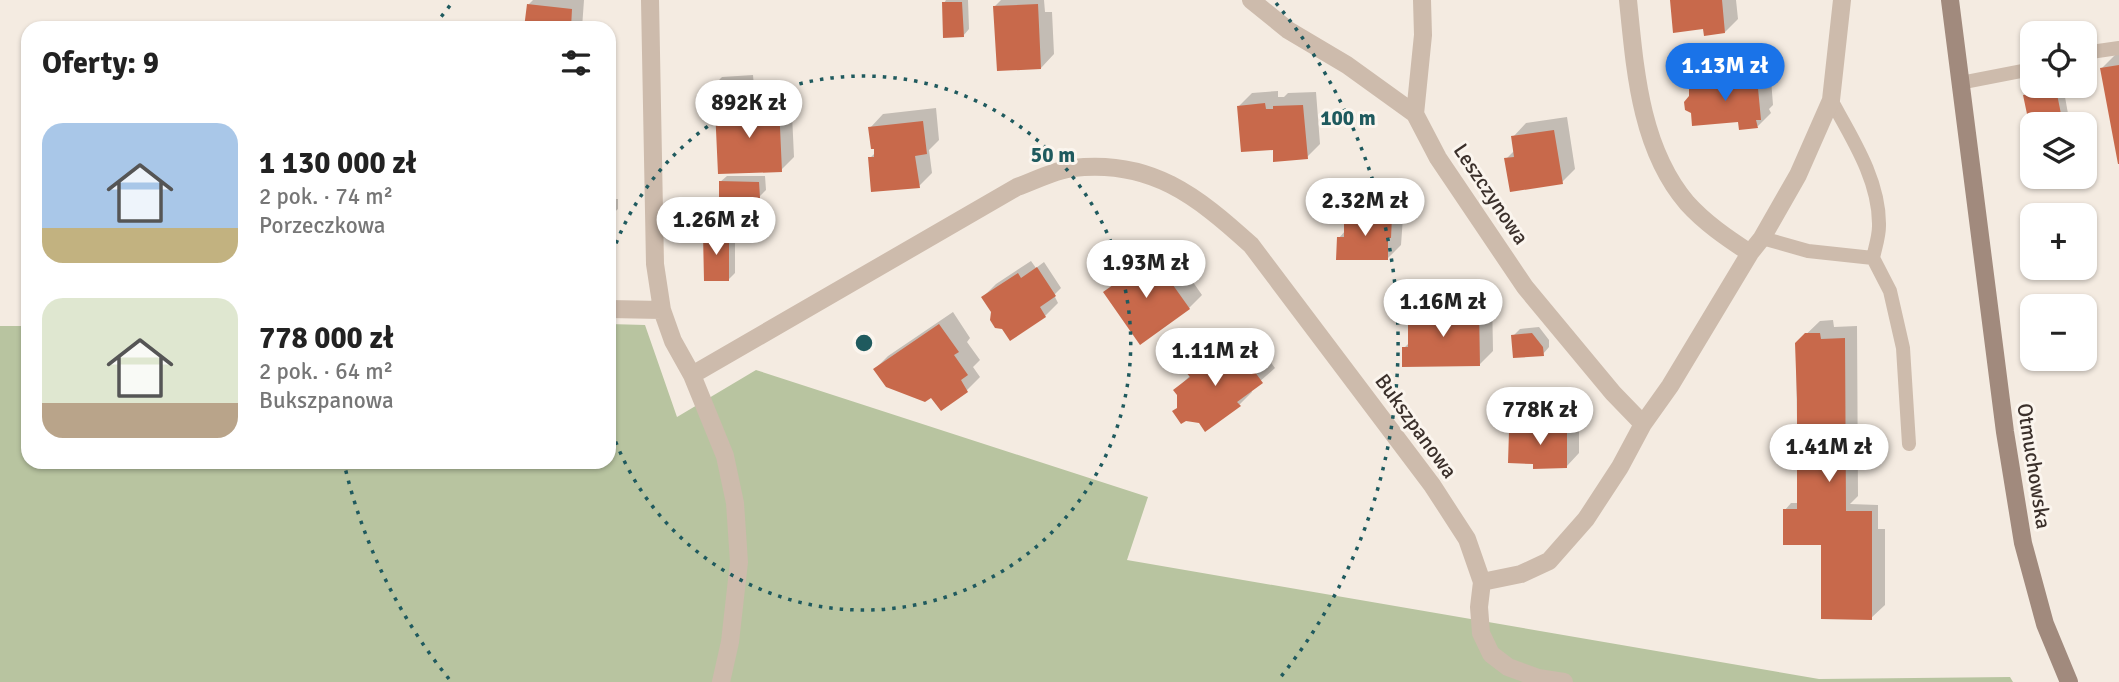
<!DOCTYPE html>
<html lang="pl">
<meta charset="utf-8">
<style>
:root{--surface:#fff;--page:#f6f6f6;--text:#222;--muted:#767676;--accent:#1a73e8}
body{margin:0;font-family:Signika,sans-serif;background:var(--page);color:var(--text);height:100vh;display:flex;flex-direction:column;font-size:26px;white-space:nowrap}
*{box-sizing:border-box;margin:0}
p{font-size:23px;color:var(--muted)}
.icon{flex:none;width:38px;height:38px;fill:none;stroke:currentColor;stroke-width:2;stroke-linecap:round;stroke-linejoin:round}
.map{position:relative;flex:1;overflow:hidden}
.sheet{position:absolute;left:21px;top:21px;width:595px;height:448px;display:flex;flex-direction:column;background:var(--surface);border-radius:21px;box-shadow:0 2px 5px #0004}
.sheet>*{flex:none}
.controls{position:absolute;left:2020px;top:21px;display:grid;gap:14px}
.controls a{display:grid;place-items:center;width:77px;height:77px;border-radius:14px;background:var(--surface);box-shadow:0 2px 5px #0004;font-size:35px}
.price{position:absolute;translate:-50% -60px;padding:0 16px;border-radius:24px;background:#fff;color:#222;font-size:23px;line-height:46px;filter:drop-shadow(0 2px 4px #0008)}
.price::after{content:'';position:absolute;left:50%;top:42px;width:21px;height:16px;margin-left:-10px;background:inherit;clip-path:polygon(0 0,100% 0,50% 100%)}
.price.active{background:var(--accent);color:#fff}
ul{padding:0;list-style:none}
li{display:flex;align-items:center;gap:21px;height:175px;padding:0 21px}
li span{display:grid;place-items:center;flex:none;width:196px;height:140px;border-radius:21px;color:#555}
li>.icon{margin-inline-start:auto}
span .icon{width:84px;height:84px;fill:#fffc;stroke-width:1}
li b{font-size:30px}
h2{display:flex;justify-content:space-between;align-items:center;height:84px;padding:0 21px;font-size:30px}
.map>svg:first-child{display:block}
</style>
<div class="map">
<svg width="2119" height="682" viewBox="0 0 2119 682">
<rect width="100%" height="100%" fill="#f4ebe1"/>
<path fill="#b8c4a0" d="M609,324l36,1 32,92 79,-47 392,127 -21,63 692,119 191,-2 3,5h-2013v-356h28v136h581z"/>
<path fill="#0003" d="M533,0h51l-2,28h-56l2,-23z
M946,0h22l1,29 -6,7 -19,-33z
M1001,0h43l1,12h7l2,42 -13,14 -46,-62z
M1671,0h65l2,19 -13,13 -20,-4z
M427,26l19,1v1h-21z
M2119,51v112l-18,-94z
M1749,65v3l21,-2 3,39 -4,4 2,4 -13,13 -67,-29 -1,-12 14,-13 14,-2 3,-3z
M753,75l1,12 -8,8 45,-2 3,64 -13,13 -64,-61 14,-14 -15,-12 6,-6z
M2050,86h13l6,33 -5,5h-32v6l-7,-34 6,-7z
M1278,91v6h6l4,-4 28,-1 4,52 -13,13 -68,-51 13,-13z
M936,108l3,32 -10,10 3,23 -13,13 -49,-28 6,-6 -6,-24 13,-14z
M1567,117l8,52 -13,13 -56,-23 9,-9 -2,-13 13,-14z
M727,176h38l1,14 -7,7 -39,-15z
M609,199h9v10l-9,8z
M1404,203l-3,42 -13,13 -49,-20 6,-7 1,-14 13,-13z
M735,226v47l-6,6 -25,-46 7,-6z
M1167,245l35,50 -13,13 -78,-22 17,-12 3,-3v-3l13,-13 8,-6 5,3z
M1031,261l5,7 8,-6 17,26 -7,7 4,8 -13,13 -35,23 -27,-42 13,-13z
M1423,297h69l1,54 -14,14 -75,-17 6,-6v-31z
M953,312l17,26 -3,4 13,18 -7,7 7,10 -13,13 -26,19 -9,-13 -57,-27 13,-13z
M1833,320l1,7 23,-1 1,170 -8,8 28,1v24h7v76l-14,13 -48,-75 -38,-33 6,-7h7l-2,-159 24,-23z
M1539,327l10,13v7l-6,7 -30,-18 7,-7z
M1249,333l26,35 -24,21 1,3 -13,13 -39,16 -22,-14v-13l-3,-4 16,-15 -3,-4 13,-13 17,-13 2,2 13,-8 3,4z
M1548,412l31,1v40l-13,14 -56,-35 14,-14h18z"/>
<path fill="#c8694b" d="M1670,0h52l3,33 -21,3 -1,-7 -30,4z
M942,2h20l2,35 -21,1z
M527,4l45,5 -1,19h-47z
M1038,4l3,65 -44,2 -4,-65z
M2119,65v99h-1l-18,-96z
M1736,77v3l21,-2 4,42h-5l2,8 -19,2 -1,-8 -46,4 -1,-13 -6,-3 -1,-8 5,-6v-12l17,-1v-3z
M747,80l1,15 -33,3 -1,-16z
M2056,89l7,35h-31l-1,9 -8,-38z
M1265,103l1,6h7v-3l30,-1 5,54 -35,3v-12l-32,2 -4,-46z
M779,105l3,67 -64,2 -3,-66z
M923,121l4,33 -12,2 5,32 -49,4 -3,-35h6v-8h-3l-3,-22z
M1554,130l9,54 -53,8 -6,-34 10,-1 -3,-21z
M719,181l40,1 1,16 -41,2z
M1344,216h48l-1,22h-3v22h-52l1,-23h7z
M729,232v49h-25l-1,-48z
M1153,257l37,52 -50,36 -37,-53 27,-19 -1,-5 8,-7 5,3z
M1037,267l19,29 -16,11 6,10 -36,24 -8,-12 -7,-1 -5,-8 1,-8 -10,-15 37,-24 3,5z
M1479,309l1,57 -78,1v-20h6v-37z
M939,324l20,28 -5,3 14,20 -7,5 7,12 -27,19 -10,-13 -6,4 -39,-15 -13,-18z
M1532,333l11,14 1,9 -31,2 -2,-23z
M1805,333h15l1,6 24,-1 1,173h26v109l-51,-1v-74h-38v-36h14v-110l-2,-56z
M1235,345l28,38 -26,19 4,4 -36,26 -6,-9 -13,-2 -5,3 -9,-13 5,-3v-13l-4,-5 17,-13 -5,-6 19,-14 2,2 13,-8 3,4z
M1533,425h34v43l-34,1v-5l-25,-1 1,-32h24z"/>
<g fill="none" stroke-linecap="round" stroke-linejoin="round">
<path stroke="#cdbbac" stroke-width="14" d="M2084,53l35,-5
M1960,83l72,-14
M1762,238l46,13 65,7c2,-10 6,-21 6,-32 1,-45 -27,-88 -48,-126
M1873,258l17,33 13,57 6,96"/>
<path stroke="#cdbbac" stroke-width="18" d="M650,0l5,264 7,46 11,31 19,34 33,81 10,47 4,59 -9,80 -9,40
M1251,0l37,30 59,35 68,49 23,44 87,129 88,106 30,31
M1628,0c7,69 12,148 59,203 18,20 40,35 63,50
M1415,114l8,-79 -1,-35
M609,309l53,1
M692,375l325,-188c17,-6 38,-17 56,-19 78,-9 124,28 178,77l181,240 35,54 15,43 -3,25 2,26 10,21 17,13 30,11 26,4
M1482,582l39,-8 28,-13 37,-42 34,-52 23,-43 27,-38 80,-133 12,-15 36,-63 33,-75 11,-100"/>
<path stroke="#a18a7d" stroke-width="18" d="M1950,0l55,432 18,111 22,81 24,58"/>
</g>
<g fill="none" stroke="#1f5a5e" stroke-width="3.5" stroke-dasharray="3.5 7">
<path d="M609 263A267 267 0 1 1 609 423"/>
<path d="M449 679A534 534 0 0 1 344 463M435 25A534 534 0 0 1 452 3M1276 3A534 534 0 0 1 1279 679"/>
</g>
<g text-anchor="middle" stroke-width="6" stroke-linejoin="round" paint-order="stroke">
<g font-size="21" fill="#3b302b" stroke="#fbf5ee">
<text transform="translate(1491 194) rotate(56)" y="7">Leszczynowa</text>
<text transform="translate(1416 426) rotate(54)" y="7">Bukszpanowa</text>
<text transform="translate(2034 466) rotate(81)" y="7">Otmuchowska</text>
</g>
</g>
<circle cx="864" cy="343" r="10" fill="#1f5a5e" stroke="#fbf5ee" stroke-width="3.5"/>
<g font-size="21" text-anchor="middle" font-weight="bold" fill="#1f5a5e" stroke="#fbf5ee" stroke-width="6" stroke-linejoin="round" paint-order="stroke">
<text x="1348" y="125">100 m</text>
<text x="1053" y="162">50 m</text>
</g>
</svg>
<div class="controls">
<a><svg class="icon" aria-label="locate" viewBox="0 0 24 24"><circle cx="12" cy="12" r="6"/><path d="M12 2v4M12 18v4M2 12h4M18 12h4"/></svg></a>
<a><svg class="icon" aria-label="layers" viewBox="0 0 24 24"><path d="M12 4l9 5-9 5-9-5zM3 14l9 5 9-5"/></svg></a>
<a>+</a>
<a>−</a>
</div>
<b class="price active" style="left:1725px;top:103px">1.13M zł</b>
<b class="price" style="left:749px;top:140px">892K zł</b>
<b class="price" style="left:1365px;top:238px">2.32M zł</b>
<b class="price" style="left:716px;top:257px">1.26M zł</b>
<b class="price" style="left:1146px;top:300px">1.93M zł</b>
<b class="price" style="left:1443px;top:339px">1.16M zł</b>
<b class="price" style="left:1215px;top:388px">1.11M zł</b>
<b class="price" style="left:1540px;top:447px">778K zł</b>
<b class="price" style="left:1829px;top:484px">1.41M zł</b>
<section class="sheet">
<h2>Oferty: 9<svg class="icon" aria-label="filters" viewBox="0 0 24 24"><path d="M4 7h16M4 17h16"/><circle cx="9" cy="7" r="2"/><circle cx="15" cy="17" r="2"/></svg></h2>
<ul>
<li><span style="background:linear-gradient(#a9c7e8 75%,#c2b280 0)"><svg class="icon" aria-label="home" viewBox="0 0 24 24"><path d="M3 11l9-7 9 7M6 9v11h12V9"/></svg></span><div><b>1 130 000 zł</b><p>2 pok. · 74 m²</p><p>Porzeczkowa</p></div></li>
<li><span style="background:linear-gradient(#dfe7d0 75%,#b9a48a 0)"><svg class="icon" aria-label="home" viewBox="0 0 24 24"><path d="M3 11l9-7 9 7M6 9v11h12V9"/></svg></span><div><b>778 000 zł</b><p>2 pok. · 64 m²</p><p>Bukszpanowa</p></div></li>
</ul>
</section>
</div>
